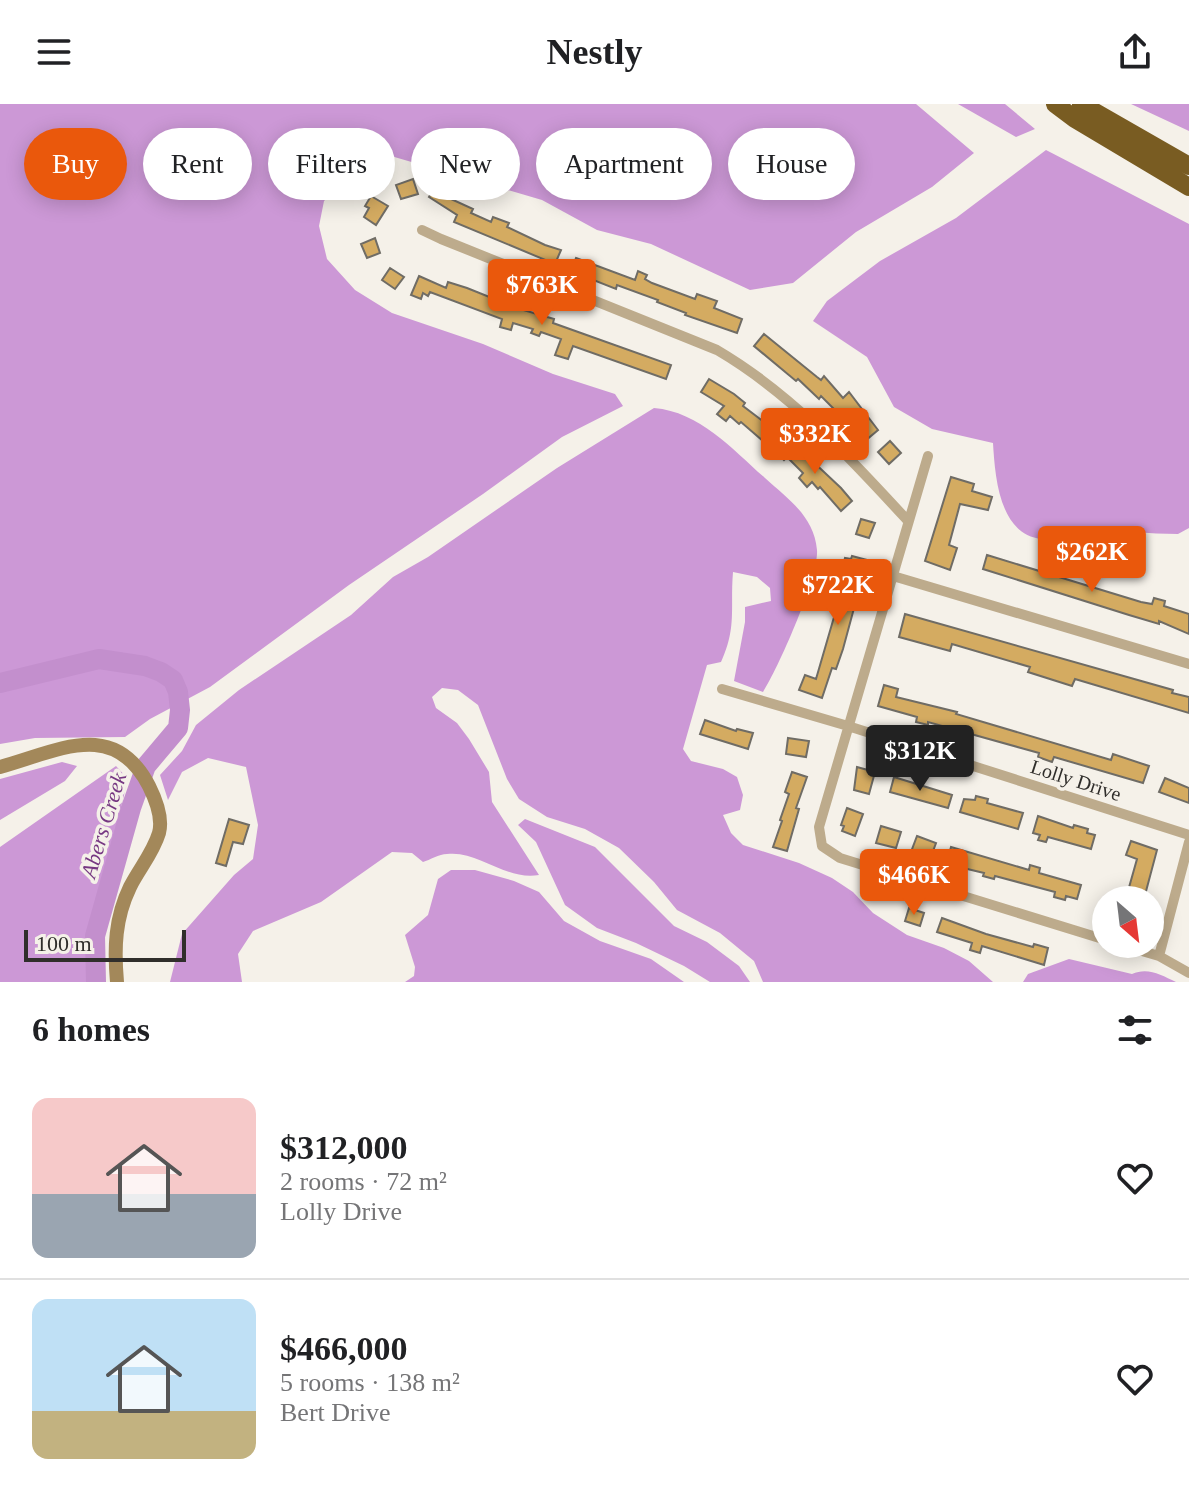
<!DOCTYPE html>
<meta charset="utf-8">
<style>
:root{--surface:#fff;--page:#f2f2f2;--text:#202124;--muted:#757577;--line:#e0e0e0;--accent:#ea580c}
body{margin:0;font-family:"Times New Roman",serif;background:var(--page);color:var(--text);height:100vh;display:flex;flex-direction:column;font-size:30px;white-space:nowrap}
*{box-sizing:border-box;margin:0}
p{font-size:26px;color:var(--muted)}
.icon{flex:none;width:44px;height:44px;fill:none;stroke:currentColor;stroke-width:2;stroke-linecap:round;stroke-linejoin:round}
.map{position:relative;height:878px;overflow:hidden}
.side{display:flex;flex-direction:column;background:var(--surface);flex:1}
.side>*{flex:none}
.guide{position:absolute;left:24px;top:24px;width:1142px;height:72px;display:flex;gap:16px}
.needle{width:52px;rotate:152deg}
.buttons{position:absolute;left:1092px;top:782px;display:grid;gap:16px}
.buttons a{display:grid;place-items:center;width:72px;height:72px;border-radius:50%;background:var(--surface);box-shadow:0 4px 20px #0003;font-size:40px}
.scale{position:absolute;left:24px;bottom:20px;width:162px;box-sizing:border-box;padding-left:8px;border:4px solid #302e2b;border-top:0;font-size:22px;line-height:28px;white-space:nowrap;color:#302e2b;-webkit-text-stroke:6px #f5f1e9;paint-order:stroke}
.price{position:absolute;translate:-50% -68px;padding:0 18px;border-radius:8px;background:var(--accent);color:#fff;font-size:26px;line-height:52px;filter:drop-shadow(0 2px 4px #0008)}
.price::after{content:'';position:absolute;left:50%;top:48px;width:24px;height:18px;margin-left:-12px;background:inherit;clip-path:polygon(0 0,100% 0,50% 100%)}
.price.selected{background:#222;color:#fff}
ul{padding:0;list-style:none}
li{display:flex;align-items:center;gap:24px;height:200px;padding:0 32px}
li+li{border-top:2px solid var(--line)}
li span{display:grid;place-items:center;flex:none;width:224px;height:160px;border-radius:16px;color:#555}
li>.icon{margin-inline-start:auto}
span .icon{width:96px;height:96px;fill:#fffc;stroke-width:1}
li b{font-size:34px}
h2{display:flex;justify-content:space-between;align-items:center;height:96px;padding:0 32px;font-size:34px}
.pill{padding:0 28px;border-radius:36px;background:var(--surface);box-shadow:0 4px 20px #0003;font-size:28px;line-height:72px}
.pill.selected{background:var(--accent);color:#fff}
header{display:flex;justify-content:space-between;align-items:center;height:104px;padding:0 32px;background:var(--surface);font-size:36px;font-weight:600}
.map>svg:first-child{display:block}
</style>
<header><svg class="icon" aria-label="menu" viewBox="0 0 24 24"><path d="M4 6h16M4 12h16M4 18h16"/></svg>Nestly<svg class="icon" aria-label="share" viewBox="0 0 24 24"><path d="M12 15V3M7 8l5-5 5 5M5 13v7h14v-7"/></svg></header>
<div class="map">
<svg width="1189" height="878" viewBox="0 0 1189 878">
<rect width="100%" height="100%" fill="#f5f1e9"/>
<path fill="#cc98d6" d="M0,0h916l58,49 -42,34 -76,45 -63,51 -43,7 -99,-46 -54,-14 -55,-30 -151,-44 -33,12 -34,33 -5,25 8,33 28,31 37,23 91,31 70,30 62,20 8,12 -61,31 -79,57 -134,91 -139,102 -60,32 -25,18 -90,1 -35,6z
M958,0h47l30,25 -19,8z
M1131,0h58v27z
M1046,46l143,74v304l-11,6c-29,0 -58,-4 -87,-4 -16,0 -33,10 -49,9 -43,-4 -47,-63 -49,-96l-61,-14 -38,-22 -27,-50 -54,-36 14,-20 53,-40 76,-43z
M654,304c46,4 78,41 111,70 23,21 49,38 52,72 2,26 -39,119 -54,142l-29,-11 11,-59v-15l26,-6 -1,-13 -13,-11 -24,-5c-3,37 4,55 -12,90l-14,3 -24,84 8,12 32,8 14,8 6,18 -3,15 -17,5 8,18 12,12 56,18 33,15 21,14 20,21 34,22 37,13 25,13 24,21h-230l-9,-21 -34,-28 -43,-23 -23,-28 -35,-34 -34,-19 -38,-12 -28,-18 -12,-20 -29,-74 -20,-15 -16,-2 -10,9 4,11 21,15 12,16 20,33 3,30 47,73c-33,6 -61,-25 -92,-21 -8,0 -17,6 -24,8l-11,-9 -20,-1 -71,50 -68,29 -15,23 4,28h-72l12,-48 52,-59 19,-16 5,-34 -12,-58 -38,-9 -26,14 -14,28 -8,-25 22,-24 14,-26 43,-35 112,-75 42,-38 35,-20 129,-89z
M62,658l15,4 -12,15 -65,39v-41z
M116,662l12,13 -35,142 -6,40 3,21h-90v-135z
M525,715l70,28 79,79 33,16 32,24 11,16h-40l-26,-16 -48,-23 -39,-15 -32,-23 -29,-63 -18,-17z
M451,766h24l39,11 25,11 25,29 36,20 51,18 33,23h-279l9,-6 1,-9 -10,-32 23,-20 10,-36z
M1069,855l63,15c16,-7 29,1 44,8h-153l5,-8z"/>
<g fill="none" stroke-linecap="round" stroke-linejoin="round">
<path stroke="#c38fcd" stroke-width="20" d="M0,579l99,-24 46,7 16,6 12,8 5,12 2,18 -2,18 -32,38 -15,42 -36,128 1,46"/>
</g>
<path fill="#d4ab61" stroke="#6f6c65" stroke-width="2" d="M413,75l5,15 -17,5 -5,-14z
M437,80l16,11 -2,4 22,10 -2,4 20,9 2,-5 16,6 -2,4 38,18 16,5 -6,14 -101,-42 3,-7 -28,-18z
M371,92l17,10 -12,19 -12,-8 5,-9 -4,-2z
M375,134l5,15 -13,5 -6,-14z
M576,154l59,22 3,-9 9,4 -2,4 7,4 43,16 2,-5 20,7 -3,7 28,11 -5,14 -52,-18 1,-2 -29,-11 1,-2 -41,-15 -1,4 -30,-12 -1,3 -15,-6z
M390,164l14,9 -9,12 -13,-9z
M419,172l27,12 2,-6 19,6 30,12 -1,2 58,17 -1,4 118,42 -5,14 -93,-33 -5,13 -13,-4 6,-16 -20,-7 -2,4 -8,-3 2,-4 -20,-6 -2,7 -11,-3 2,-8 -72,-27 -2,4 -5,-3 -2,6 -10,-4z
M764,230l53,43 4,3 3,-4 19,22 6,-6 29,38 -13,11 -22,-27 -2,2 -20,-20 -2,3 -21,-20 -2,2 -42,-35z
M709,275l25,15 11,9 -2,3 30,23 -10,12 -22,-19 -2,2 -9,-8 -4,5 -9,-7 7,-8 -23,-14z
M791,337l50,47 11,13 -11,10 -21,-24 -2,2 -6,-7 -5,5 -8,-9 4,-5 -16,-16 -3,3 -6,-6z
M890,337l11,12 -12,11 -11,-12z
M951,373l23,7 -2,7 20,6 -4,13 -28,-6 -11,41 8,3 -7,22 -25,-9z
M861,415l14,4 -6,15 -13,-4z
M987,451l154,47 11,2 2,-6 11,3 -1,5 25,8v20l-30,-13v3l-30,-9 -146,-46z
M852,452l15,4 -24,89 -7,20 -4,-1 -10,30 -23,-8 6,-15 11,4 23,-79 -7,-2 2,-9 7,2 7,-24 -5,-1 2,-8 6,1z
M905,510l268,76 -1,3 17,4v16l-114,-34 -3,7 -44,-14 2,-5 -78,-23 -2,7 -51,-14z
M884,581l14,4 -2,8 61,15 -1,2 155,46 2,-6 36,12 -6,17 -89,-26 -2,5 -14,-5 1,-4 -18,-5 -93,-26v3l-12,-3 1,-5 -39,-11z
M705,616l31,11 1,-2 16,4 -5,16 -48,-15z
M788,634l21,3 -3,16 -20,-3z
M857,663l18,5 -6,22 -15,-4z
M792,668l15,5 -11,31 3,1 -12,42 -14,-4 9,-26 -2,-1 9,-26 -4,-2z
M894,673l58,18 -4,13 -58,-16z
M1165,674l24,10v15l-30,-11z
M976,692l12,3 -1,4 36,10 -5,16 -58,-17 4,-13 11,1z
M847,704l16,6 -8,22 -13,-5 2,-5 -3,-1z
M1038,712l35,12 1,-3 14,4 -1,4 8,2 -4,14 -43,-12 -2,5 -8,-2 2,-5 -7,-2z
M229,715l20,6 -6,19 -10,-2 -7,24 -10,-3z
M881,722l20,6 -5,16 -20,-5z
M917,732l19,7 -6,16 -19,-7z
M1131,737l26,9 -12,45 -17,-4 9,-32 -11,-4z
M951,743l78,23 1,-5 10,3 -1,5 42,12 -4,14 -11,-3 -1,4 -11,-3 1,-5 -60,-16 -1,3 -11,-3 1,-3 -29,-7 -8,-4z
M909,804l15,5 -4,13 -15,-5z
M942,814l44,16 47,13 1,-3 14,4 -4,17 -62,-19 -2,7 -10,-3 2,-7 -35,-11z"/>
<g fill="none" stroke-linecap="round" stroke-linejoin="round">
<path stroke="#bdab8c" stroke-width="10" d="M422,126l19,9 276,111c75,44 133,108 191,171
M928,352l-109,371 3,19 18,12 266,82
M893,472l296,88
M722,585l126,37 341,109
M1118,840l41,12 30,17
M1159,852l30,-114"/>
<path stroke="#a3885a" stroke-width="14" d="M0,663c58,-16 114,-49 149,19 7,14 14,32 10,47 -6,20 -20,36 -29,54 -15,31 -16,61 -13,95"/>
<path stroke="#795c22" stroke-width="18" d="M1055,0l20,15 114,68
M1081,0l108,62"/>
</g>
<g text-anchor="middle" stroke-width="7" stroke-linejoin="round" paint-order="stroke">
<g font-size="20" fill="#302e2b" stroke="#f5f1e9">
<text transform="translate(1076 676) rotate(18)" y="7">Lolly Drive</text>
</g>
<g font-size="22" font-style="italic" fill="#763782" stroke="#f5f1e9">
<text transform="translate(103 721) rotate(-73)" y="8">Abers Creek</text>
</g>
</g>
</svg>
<div class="buttons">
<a><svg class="needle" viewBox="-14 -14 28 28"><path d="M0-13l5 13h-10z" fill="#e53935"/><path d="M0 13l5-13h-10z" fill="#757577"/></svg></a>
</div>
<div class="scale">100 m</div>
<b class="price" style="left:542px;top:223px">$763K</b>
<b class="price" style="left:815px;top:372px">$332K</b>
<b class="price" style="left:1092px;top:490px">$262K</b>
<b class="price" style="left:838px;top:523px">$722K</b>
<b class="price selected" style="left:920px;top:689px">$312K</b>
<b class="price" style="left:914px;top:813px">$466K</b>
<div class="guide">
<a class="pill selected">Buy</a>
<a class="pill">Rent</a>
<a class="pill">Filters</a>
<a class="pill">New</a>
<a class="pill">Apartment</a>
<a class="pill">House</a>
</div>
</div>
<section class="side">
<h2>6 homes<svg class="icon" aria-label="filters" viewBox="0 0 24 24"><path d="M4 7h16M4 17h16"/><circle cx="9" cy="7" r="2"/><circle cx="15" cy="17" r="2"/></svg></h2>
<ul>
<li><span style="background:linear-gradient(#f6c9c9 60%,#9aa5b1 0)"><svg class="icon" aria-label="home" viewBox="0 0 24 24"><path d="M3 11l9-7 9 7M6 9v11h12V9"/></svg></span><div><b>$312,000</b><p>2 rooms · 72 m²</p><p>Lolly Drive</p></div><svg class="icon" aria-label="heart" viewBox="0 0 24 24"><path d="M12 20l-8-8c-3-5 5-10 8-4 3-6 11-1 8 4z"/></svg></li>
<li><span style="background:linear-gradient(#bfe0f5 70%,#c2b280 0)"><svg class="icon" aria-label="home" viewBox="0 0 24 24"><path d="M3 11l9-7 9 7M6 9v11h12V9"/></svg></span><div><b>$466,000</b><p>5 rooms · 138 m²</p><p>Bert Drive</p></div><svg class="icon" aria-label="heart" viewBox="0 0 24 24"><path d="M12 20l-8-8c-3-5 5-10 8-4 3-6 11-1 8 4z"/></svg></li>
</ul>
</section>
